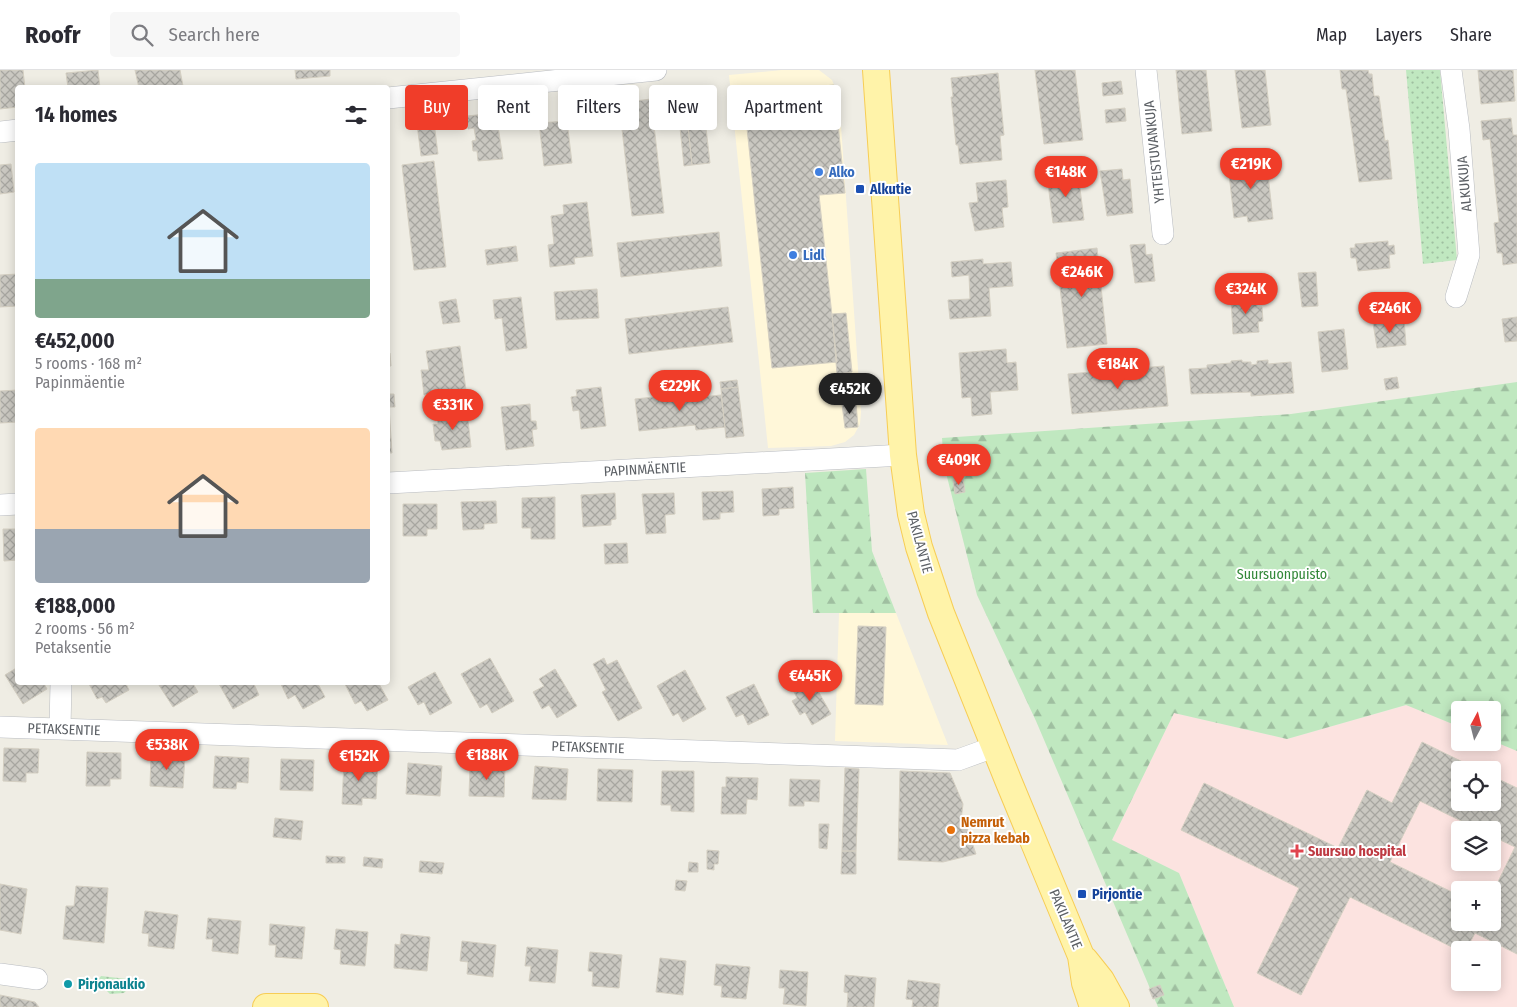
<!DOCTYPE html>
<meta charset="utf-8">
<style>
:root{--surface:#fff;--page:#f7f7f7;--text:#2b2b33;--muted:#7c7c81;--line:#e1e1e2;--accent:#f03d29}
body{margin:0;font-family:"Fira Sans Condensed",sans-serif;background:var(--page);color:var(--text);height:100vh;display:flex;flex-direction:column;font-size:19px;white-space:nowrap}
*{box-sizing:border-box;margin:0}
p{font-size:16px;color:var(--muted)}
.icon{flex:none;width:28px;height:28px;fill:none;stroke:currentColor;stroke-width:2;stroke-linecap:round;stroke-linejoin:round}
.map{position:relative;flex:1;overflow:hidden}
.drawer{position:absolute;left:15px;top:15px;width:375px;height:600px;display:flex;flex-direction:column;background:var(--surface);border-radius:5px;box-shadow:0 2px 12px #0003}
.drawer>*{flex:none}
.hud{position:absolute;left:405px;top:15px;width:475px;height:45px;display:flex;gap:10px}
.needle{width:32px;rotate:7deg}
.buttons{position:absolute;left:1451px;top:631px;display:grid;gap:10px}
.buttons a{display:grid;place-items:center;width:50px;height:50px;border-radius:5px;background:var(--surface);box-shadow:0 2px 12px #0003;font-size:25px}
.price{position:absolute;translate:-50% -42px;padding:0 11px;border-radius:18px;background:var(--accent);color:#fff;font-size:16px;line-height:32px;filter:drop-shadow(0 1px 2px #0008)}
.price::after{content:'';position:absolute;left:50%;top:30px;width:15px;height:11px;margin-left:-8px;background:inherit;clip-path:polygon(0 0,100% 0,50% 100%)}
.price.current{background:#222;color:#fff}
ul{padding:0;list-style:none}
li{display:grid;align-content:center;gap:10px;height:265px;padding:0 20px}
li span{display:grid;place-items:center;height:155px;border-radius:5px;color:#555}
li>.icon{margin-inline-start:auto}
span .icon{width:90px;height:90px;fill:#fffc;stroke-width:1}
li b{font-size:21px}
h2{display:flex;justify-content:space-between;align-items:center;height:60px;padding:0 20px;font-size:21px}
.tag{padding:0 18px;border-radius:5px;background:var(--surface);box-shadow:0 2px 12px #0003;font-size:18px;line-height:45px}
.tag.current{background:var(--accent);color:#fff}
header{display:flex;align-items:center;gap:30px;box-sizing:border-box;height:70px;padding:0 25px;background:var(--surface);border-bottom:1px solid var(--line)}
header strong{font-size:24px}
nav{display:flex;gap:28px;margin-inline-start:auto;font-size:18px}
.search{width:350px;height:45px;background:var(--page);display:flex;align-items:center;gap:12px;box-sizing:border-box;padding:0 18px;border-radius:5px;color:var(--muted);font-size:19px}
.map>svg:first-child{display:block}
</style>
<header>
<strong>Roofr</strong>
<div class="search"><svg class="icon" aria-label="search" viewBox="0 0 24 24"><circle cx="10" cy="10" r="6"/><path d="M15 15l6 6"/></svg>Search here</div>
<nav><a>Map</a><a>Layers</a><a>Share</a></nav>
</header>
<div class="map">
<svg width="1517" height="937" viewBox="0 0 1517 937">
<defs>
<pattern id="grass-dots" width="8" height="8" patternUnits="userSpaceOnUse" patternTransform="scale(1.25)"><rect width="8" height="8" fill="#c0e8c0"/><path d="M2 2h.1M6 6h.1" fill="none" stroke="#9fbfa0" stroke-width="1.8" stroke-linecap="round"/></pattern>
<pattern id="forest-firs" width="22" height="20" patternUnits="userSpaceOnUse" patternTransform="scale(1.25)"><rect width="22" height="20" fill="#c0e8c0"/><path d="M5 1l3.5 6h-7zM16 11l3.5 6h-7z" fill="#9fbfa0"/></pattern>
<pattern id="building-cross-hatch" width="8" height="8" patternUnits="userSpaceOnUse" patternTransform="scale(1.25)"><rect width="8" height="8" fill="#cac8c1"/><path d="M0 0l8 8M0 8l8-8" fill="none" stroke="#a7a6a0"/></pattern>
</defs>
<rect width="100%" height="100%" fill="#efede4"/>
<path fill="#fff7d9" d="M782,0h37l13,10 7,17 22,315 -1,12 -6,11 -9,7 -14,4 -63,2 -39,-373z
M839,543h57l52,132 -113,-4z"/>
<path fill="#fce3e0" fill-rule="evenodd" d="M1407,635l53,22v15h32l1,-1 24,10v256h-283l-55,-134 -67,-33 62,-127 113,26zM1460,700h32v32h-32zM1460,760h32v32h-32zM1460,820h32v32h-32zM1460,880h32v32h-32z"/>
<path fill="url(#grass-dots)" d="M1406,0h34l17,190 -34,4z
M101,906l35,4 -12,13 -14,1 -13,-13z"/>
<path fill="url(#forest-firs)" d="M1517,312v369l-24,-10 -1,-31h-32v17l-54,-22 -119,34 -113,-26 -62,127 67,33 55,134h-76l-122,-286 -59,-126 -33,-130 -2,-27 349,-24z
M866,399l6,82 24,62h-83l-8,-140z"/>
<path fill="url(#building-cross-hatch)" stroke="#d4cfc2" fill-rule="evenodd" d="M0,0h23l2,18h-7v19l-18,2z
M98,0l2,18h-32l-2,-15z
M135,0h45l3,16 -44,2z
M295,0h35v6l-34,3z
M1035,0h40l8,70 -39,4z
M1176,0h30l6,61 -30,3z
M1235,0h30l6,55 -29,3z
M1340,0h28l1,4h3l2,22h5l6,45 3,-1 4,39 -33,3 -13,-93h-4z
M1478,0h35l2,31 -34,3z
M998,3l6,62 -4,1 2,24 -42,4 -2,-19h-2l-5,-48h2l-2,-19z
M1121,11l2,13 -20,2 -1,-13z
M834,15l11,108 -26,2 18,167 -65,6 -27,-259 69,-7 -1,-15z
M702,23l8,70 -18,2 -7,-70z
M651,29l13,114 -32,3 -13,-113z
M677,29h8l7,66 -8,1z
M1125,38l1,13 -20,2 -1,-13z
M496,43l7,46 -25,2 -1,-10h-4l-1,-10 4,-1 -2,-12 -6,1 -1,-13z
M433,44l5,40 -17,2 -5,-40z
M1511,48l2,17h4v128l-14,2 -1,-12h-5l-3,-30 5,-1 -9,-83 -7,1 -2,-19z
M567,51l5,42 -28,3 -5,-43z
M1266,87l7,62 -25,3 -1,-6 -13,2 -6,-53 13,-1v-4z
M434,91l12,106 -32,3 -12,-105z
M11,94l3,28 -14,2v-29z
M1122,99l1,11 7,-1 3,34 -26,3 -7,-45z
M1078,103l6,47 -31,3 -6,-47z
M1006,110l2,27 -6,1 2,19 -29,4 -6,-28 9,-1 -2,-19z
M587,132l6,54 -19,2 1,6 -25,3 -2,-22 6,-1 -3,-28 13,-2 -1,-9z
M719,162l3,34 -101,11 -4,-34z
M1388,171v5l6,-1 1,9 -6,1 1,13 -32,3 -2,-13h-5l-1,-10h5v-4z
M1145,174l1,11 6,-1 3,27 -20,2 -5,-38z
M516,176l2,15 -31,4 -2,-15z
M1097,178l10,96 -40,4 -11,-95z
M983,189v5l28,-2 2,24 -24,2 2,28 -41,3 -2,-19 22,-1 -1,-24 -17,2 -1,-15z
M1316,202l2,34 -16,1 -4,-34z
M18,204v32l-18,1v-32z
M597,219l2,29 -43,2 -2,-28z
M521,227l6,51 -21,3 -4,-33 -7,1 -2,-19z
M1256,227l1,10h5l1,14 -5,1 1,10 -26,2 -2,-36z
M456,229l4,23 -17,2 -4,-22z
M728,237l5,35 -104,12 -4,-35z
M846,243l6,59 -15,2 -5,-60z
M1517,247v24l-12,1 -3,-23z
M1404,249l2,26 -29,3 -4,-25z
M1344,259l4,40 -26,3 -4,-40z
M460,276l6,44 -42,5 -3,-25h8l-3,-19z
M1006,279l1,14 9,-1 2,28 -28,2 2,22 -20,2 -1,-19 -9,1 -3,-45z
M388,283h2l1,13h-3z
M1242,290v2h9v3l6,-1v-3l11,-1v4l23,-2 3,31 -43,3v-4l-60,2 -2,-25 18,-1v-3l24,-2v-2z
M1164,296l4,40 -96,8 -4,-40z
M1397,307l2,11 -13,2 -2,-11z
M737,310l1,7 -17,2 -1,-7z
M388,314l1,10h5l1,13h-6l3,46h-4z
M601,317l5,39 -25,3 -2,-19 -6,1 -2,-14 6,-1 -1,-6z
M738,317l6,49 -18,2 -5,-49z
M18,320v32l-18,1v-32z
M693,323v5l28,-3 4,32 -29,3 -1,-5 -56,6 -4,-32z
M856,333l2,24 -13,1 -3,-24z
M530,334l1,17h5l1,8 -5,1 2,16 -28,4 -5,-43z
M467,341l4,36 -29,3 -2,-9h-5l-2,-17h5l-1,-10z
M963,408l2,14 -10,2 -2,-14z
M793,417l1,21 -15,1v6l-16,1 -1,-27z
M733,421l1,21 -14,1v6l-17,1 -1,-28z
M615,423l1,26 -5,1v5l-28,2 -2,-32z
M674,423l1,21 -10,1 1,18 -20,1 -4,-40z
M555,427v42h-24v-11h-9v-30z
M496,431l1,22 -13,1v5l-21,1 -2,-28z
M403,434h34v25h-10v7h-24z
M3,459h15v31l-14,1z
M627,473l1,20 -23,1 -1,-20z
M858,556l28,1 -3,78 -28,-1z
M490,588l24,43 -22,12 -5,-9 -7,4 -19,-34z
M604,588l3,7 10,-5 25,48 -24,13 -16,-29 4,-2 -13,-26z
M18,597v15h25l4,7 -24,15 -18,-29z
M555,599l22,37 -20,12 -8,-13 -7,4 -9,-17 11,-6 -5,-7z
M685,600l21,39 -23,13 -5,-9 -5,3 -16,-30z
M435,602l17,31 -22,12 -6,-13 -6,3 -10,-18z
M812,610l19,34 -19,11 -7,-13 -5,3 -8,-14 5,-3 -6,-12 9,-5 3,4z
M88,612h37l4,8 -23,13 -4,-6 -5,2z
M157,612h35l6,10 -25,15z
M218,612h35l6,13 -26,14z
M280,612h37l8,15 -22,12 -8,-14 -7,4z
M349,612h29l10,18 -21,11 -6,-10 -6,3 -10,-20z
M754,614l15,31 -21,10 -5,-11 -7,3 -10,-20z
M1422,672l57,28h-19v32h32v-26l25,12v166l-42,-21 -9,17 -6,1 -110,-54 -49,98 -44,-22 42,-85 -118,-58 23,-47 134,65 29,-58 25,13zM1420,731l60,29h12v6l23,11 -23,47v28h-32v-26l-70,-34z
M4,678l35,1 -1,24h-12v9l-23,-1z
M87,682l34,1v26h-11v7h-24z
M151,684l34,2 -2,32 -33,-2z
M215,686l34,2 -1,25 -11,-1 -1,7 -23,-1z
M281,689l33,1 -1,31 -33,-1z
M344,690l34,2 -2,37 -14,-1v7l-20,-1z
M408,693l34,3 -2,30 -34,-2z
M470,696h35l-1,31 -35,-1z
M535,696l33,3 -2,31 -34,-1z
M845,698l14,1 -3,82h-14z
M598,699l35,1 -1,32 -35,-1z
M662,701h32v41l-23,-1v-6h-10z
M900,701l50,2 13,31 -3,24h7l9,26 -33,8 -45,-2z
M726,707l32,1 -1,22 -10,-1 -1,15h-25l1,-27h4z
M790,709l30,1 -1,22 -15,-1v5h-15z
M275,748l28,3 -2,19 -28,-3z
M819,754h10l-2,25 -8,-1z
M707,780l12,1 -1,13h-4v6l-7,-1z
M842,781h14v23h-15z
M326,786l19,1v6h-19z
M364,787l19,2 -1,9 -19,-2z
M420,791l24,2 -2,11 -23,-2z
M689,792l9,1v9h-10z
M676,810l11,1 -2,10 -10,-1z
M0,814l27,5 -6,45 -21,-4z
M76,816l32,2 -4,55 -41,-4 3,-33h8z
M145,841l33,4 -4,34 -26,-3 1,-12 -7,-1z
M208,848l33,3 -3,33 -26,-3 1,-12h-7z
M270,854l35,3 -3,32 -27,-2 1,-12h-7z
M336,859l32,3 -3,34 -25,-2 1,-14 -7,-1z
M401,864l29,3 -3,34 -33,-3 1,-24 5,1z
M462,871l34,4 -3,32 -26,-3 1,-12 -8,-1z
M527,877l31,3 -3,33 -26,-2 2,-15h-6z
M590,882l32,3 -3,33 -27,-2 1,-14 -5,-1z
M660,888l26,3 -3,34 -27,-3z
M716,894l34,3 -4,32 -25,-2 1,-11 -8,-1z
M780,900l28,2 -2,34 -23,-2 2,-16h-6z
M845,905l31,3 -2,29h-27l1,-14 -4,-1z
M908,910l32,4 -2,23h-26l1,-7 -7,-1z
M1160,915l4,10 -11,4 -4,-10z
M0,925l35,7 4,5h-39z"/>
<g fill="none" stroke-linecap="round" stroke-linejoin="round">
<defs>
<path id="minor" d="M1146,0l17,164
M1451,0l8,59 10,126 -13,42
M388,28l268,-28
M0,62l18,-2
M388,413l515,-28
M0,435l18,-1
M0,657l958,33 36,-13
M60,659l1,-47
M0,904l37,5"/>
<path id="major" d="M876,0l27,385 8,59 8,33 22,66 67,167 73,176 4,27 8,24
M1085,890l16,20 15,27
M266,937h49"/>
</defs>
<use href="#minor" stroke="#b9bcc1" stroke-width="22"/>
<use href="#major" stroke="#f7cd55" stroke-width="28"/>
<use href="#minor" stroke="#fff" stroke-width="21"/>
<use href="#major" stroke="#fff3a9" stroke-width="26"/>
</g>
<g fill="#3f7fe0" stroke="#fff" stroke-width="2">
<circle cx="819" cy="102" r="5"/>
<circle cx="793" cy="185" r="5"/>
</g>
<g fill="#1a4fb4" stroke="#fff" stroke-width="2">
<rect x="855" y="114" width="10" height="10" rx="2.5"/>
<rect x="1077" y="819" width="10" height="10" rx="2.5"/>
</g>
<circle fill="#e8710a" stroke="#fff" stroke-width="2" cx="951" cy="760" r="5"/>
<path fill="#e0444e" stroke="#fff" stroke-width="2" d="M1294.5 773.5h5v5h5v5h-5v5h-5v-5h-5v-5h5z"/>
<circle fill="#0f9aa8" stroke="#fff" stroke-width="2" cx="68" cy="914" r="5"/>
<g text-anchor="middle" stroke-width="4" stroke-linejoin="round" paint-order="stroke">
<g font-size="14" fill="#5c6065" stroke="#fff">
<text transform="translate(1154 82) rotate(-96)" y="5">YHTEISTUVANKUJA</text>
<text transform="translate(1464 114) rotate(-95)" y="5">ALKUKUJA</text>
<text transform="translate(645 399) rotate(-3)" y="5">PAPINMÄENTIE</text>
<text transform="translate(920 472) rotate(75)" y="5">PAKILANTIE</text>
<text transform="translate(64 659) rotate(2)" y="5">PETAKSENTIE</text>
<text transform="translate(588 677) rotate(2)" y="5">PETAKSENTIE</text>
<text transform="translate(1066 849) rotate(67)" y="5">PAKILANTIE</text>
</g>
<g font-size="14" font-weight="bold" fill="#366cbe" stroke="#fff" text-anchor="start">
<text x="829" y="107">Alko</text>
<text x="803" y="190">Lidl</text>
</g>
<g font-size="14" font-weight="bold" fill="#164399" stroke="#fff" text-anchor="start">
<text x="870" y="124">Alkutie</text>
<text x="1092" y="829">Pirjontie</text>
</g>
<g font-size="14" fill="#318737" stroke="#fff">
<text x="1282" y="509">Suursuonpuisto</text>
</g>
<g font-size="14" font-weight="bold" fill="#c56008" stroke="#fff" text-anchor="start">
<text x="961" y="757">Nemrut<tspan x="961" dy="16">pizza kebab</tspan></text>
</g>
<g font-size="14" font-weight="bold" fill="#be3a42" stroke="#fff" text-anchor="start">
<text x="1308" y="786">Suursuo hospital</text>
</g>
<g font-size="14" font-weight="bold" fill="#0d838f" stroke="#fff" text-anchor="start">
<text x="78" y="919">Pirjonaukio</text>
</g>
</g>
</svg>
<div class="buttons">
<a><svg class="needle" viewBox="-14 -14 28 28"><path d="M0-13l5 13h-10z" fill="#e53935"/><path d="M0 13l5-13h-10z" fill="#7c7c81"/></svg></a>
<a><svg class="icon" aria-label="locate" viewBox="0 0 24 24"><circle cx="12" cy="12" r="6"/><path d="M12 2v4M12 18v4M2 12h4M18 12h4"/></svg></a>
<a><svg class="icon" aria-label="layers" viewBox="0 0 24 24"><path d="M12 4l9 5-9 5-9-5zM3 14l9 5 9-5"/></svg></a>
<a>+</a>
<a>−</a>
</div>
<b class="price" style="left:1251px;top:120px">€219K</b>
<b class="price" style="left:1066px;top:128px">€148K</b>
<b class="price" style="left:1082px;top:228px">€246K</b>
<b class="price" style="left:1246px;top:245px">€324K</b>
<b class="price" style="left:1390px;top:264px">€246K</b>
<b class="price" style="left:1118px;top:320px">€184K</b>
<b class="price" style="left:680px;top:342px">€229K</b>
<b class="price current" style="left:850px;top:345px">€452K</b>
<b class="price" style="left:453px;top:361px">€331K</b>
<b class="price" style="left:959px;top:416px">€409K</b>
<b class="price" style="left:810px;top:632px">€445K</b>
<b class="price" style="left:167px;top:701px">€538K</b>
<b class="price" style="left:487px;top:711px">€188K</b>
<b class="price" style="left:359px;top:712px">€152K</b>
<div class="hud">
<a class="tag current">Buy</a>
<a class="tag">Rent</a>
<a class="tag">Filters</a>
<a class="tag">New</a>
<a class="tag">Apartment</a>
</div>
<section class="drawer">
<h2>14 homes<svg class="icon" aria-label="filters" viewBox="0 0 24 24"><path d="M4 7h16M4 17h16"/><circle cx="9" cy="7" r="2"/><circle cx="15" cy="17" r="2"/></svg></h2>
<ul>
<li><span style="background:linear-gradient(#bfe0f5 75%,#7fa58c 0)"><svg class="icon" aria-label="home" viewBox="0 0 24 24"><path d="M3 11l9-7 9 7M6 9v11h12V9"/></svg></span><div><b>€452,000</b><p>5 rooms · 168 m²</p><p>Papinmäentie</p></div></li>
<li><span style="background:linear-gradient(#ffd9b3 65%,#9aa5b1 0)"><svg class="icon" aria-label="home" viewBox="0 0 24 24"><path d="M3 11l9-7 9 7M6 9v11h12V9"/></svg></span><div><b>€188,000</b><p>2 rooms · 56 m²</p><p>Petaksentie</p></div></li>
</ul>
</section>
</div>
